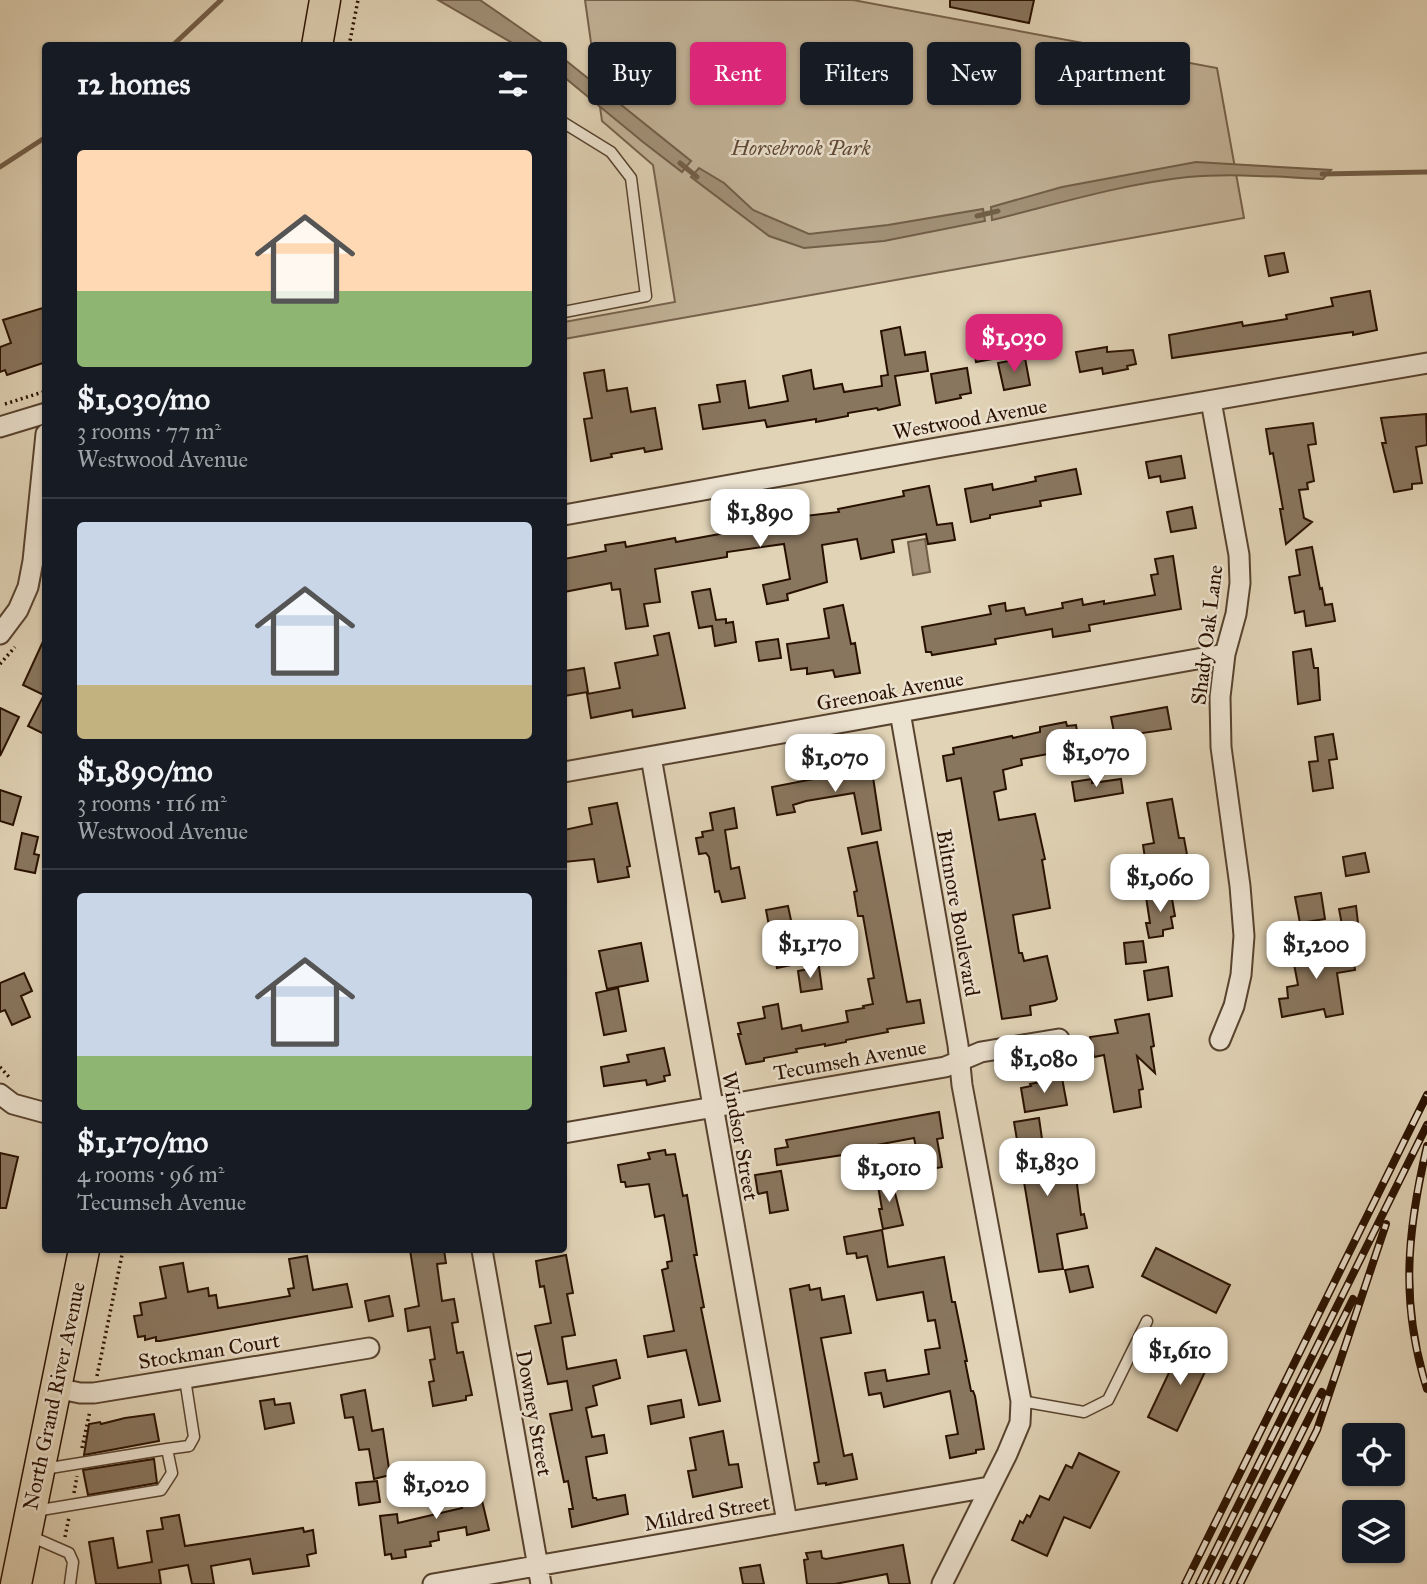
<!DOCTYPE html>
<meta charset="utf-8">
<style>
:root{--surface:#171b24;--page:#20242c;--text:#f1f3f6;--muted:#9ea1a6;--line:#363941;--accent:#db2777}
body{margin:0;font-family:"IM FELL Great Primer",serif;background:var(--page);color:var(--text);height:100vh;display:flex;flex-direction:column;font-size:26px;white-space:nowrap}
*{box-sizing:border-box;margin:0}
p{font-size:23px;color:var(--muted)}
.icon{flex:none;width:38px;height:38px;fill:none;stroke:currentColor;stroke-width:2;stroke-linecap:round;stroke-linejoin:round}
.map{position:relative;flex:1;overflow:hidden}
.panel{position:absolute;left:42px;top:42px;width:525px;height:1211px;display:flex;flex-direction:column;background:var(--surface);border-radius:7px;box-shadow:0 2px 5px #0004}
.panel>*{flex:none}
.banner{position:absolute;left:588px;top:42px;width:665px;height:63px;display:flex;gap:14px}
.fabs{position:absolute;left:1342px;top:1423px;display:grid;gap:14px}
.fabs a{display:grid;place-items:center;width:63px;height:63px;border-radius:7px;background:var(--surface);box-shadow:0 2px 5px #0004;font-size:35px}
.price{position:absolute;translate:-50% -60px;padding:0 16px;border-radius:14px;background:#fff;color:#222;font-size:23px;line-height:46px;filter:drop-shadow(0 2px 4px #0008)}
.price::after{content:'';position:absolute;left:50%;top:42px;width:21px;height:16px;margin-left:-10px;background:inherit;clip-path:polygon(0 0,100% 0,50% 100%)}
.price.selected{background:var(--accent);color:#fff}
ul{padding:0;list-style:none}
li{display:grid;align-content:center;gap:14px;height:371px;padding:0 35px}
li+li{border-top:2px solid var(--line)}
li span{display:grid;place-items:center;height:217px;border-radius:7px;color:#555}
li>.icon{margin-inline-start:auto}
span .icon{width:126px;height:126px;fill:#fffc;stroke-width:1}
li b{font-size:30px}
h2{display:flex;justify-content:space-between;align-items:center;height:84px;padding:0 35px;font-size:30px}
.chip{padding:0 24px;border-radius:7px;background:var(--surface);box-shadow:0 2px 5px #0004;font-size:24px;line-height:63px}
.chip.selected{background:var(--accent);color:#fff}
.map>svg:first-child{display:block}
</style>
<div class="map">
<svg width="1427" height="1584" viewBox="0 0 1427 1584">
<rect width="100%" height="100%" fill="#e1d3b6"/>
<filter id="stains"><feTurbulence type="fractalNoise" baseFrequency=".00286" numOctaves="4"/><feColorMatrix values="0 0 0 0 .2 0 0 0 0 .09 0 0 0 0 .02 0 0 0 .5 -.17"/></filter>
<radialGradient id="worn" r=".72"><stop offset=".6" stop-color="#630" stop-opacity="0"/><stop offset="1" stop-color="#630" stop-opacity=".3"/></radialGradient>
<path fill="#c2b297" stroke="#76624c" stroke-width="2" d="M585,0h268l364,68 27,150 -680,121v-17l111,-20 -22,-137 -51,-44z"/>
<path fill="#a29178" stroke="#725e48" stroke-width="2" d="M438,0h42l65,45h-29z
M564,59l127,102 -9,11 -39,-30 -79,-65z
M1196,162l135,8 -8,9c-44,-2 -90,-6 -135,-2 -66,7 -131,27 -196,43l-1,-13 71,-20z
M699,168l25,15 29,27 56,24 79,-9 95,-16 2,12 -101,20 -80,7 -35,-12 -78,-59z
M925,539l5,33 -17,3 -5,-33z"/>
<g fill="none" stroke-linecap="round" stroke-linejoin="round">
<path stroke="#725e48" stroke-width="5" d="M172,46l49,-46
M680,163l17,14
M0,167l46,-30
M1322,174l105,-2
M977,216l21,-5"/>
</g>
<path fill="#89765f" stroke="#291100" stroke-width="2" d="M950,0h84l-5,23 -79,-16z
M1284,253l4,19 -19,4 -4,-20z
M1370,291l7,39 -24,5v-3l-15,2 -166,24 -3,-23 73,-13 1,4 44,-7 -1,-4 47,-9 -2,-8z
M46,307v55l-39,13 -2,-5 -5,2v-25l11,-4 -8,-23z
M900,327l5,28 20,-3 3,19 -33,5 5,29 -22,5 -1,-2 -29,5v3l-32,6v-3l-49,8 -2,-7 -62,9 -4,-24 21,-3 -3,-17 28,-4 4,27 39,-7 -5,-25 28,-6 3,19 28,-5 2,8 38,-6 -1,-10 7,-1 -7,-44z
M991,342l2,17 -17,3 -3,-17z
M1107,347v5l26,-2 3,14 -9,2 1,3 -25,5 -1,-6 -22,4 -4,-20z
M1025,358l5,27 -26,5 -6,-27z
M967,368l4,25 -11,2 1,3 -25,5 -5,-29z
M604,370l3,21 20,-3 4,24 24,-4 7,41 -17,3 -1,-4 -33,6 1,3 -21,4 -7,-42 8,-1 -8,-45z
M1426,414l1,31 -11,2 6,36 -10,1v5l-18,3 -12,-49h4l-5,-25z
M1313,423l3,21 -8,1 6,36 -7,2 1,6 -9,1 5,28 8,4 -26,22 -6,-35h3l-10,-56 -3,1 -4,-25z
M1181,456l4,22 -24,4 -1,-6 -11,2 -3,-16z
M1076,469l5,25 -41,7 1,5 -51,9v3l-19,4 -6,-33 27,-5 1,6 43,-9 -1,-4z
M929,486l8,39 15,-2 3,17 -27,4 -2,-10 -34,6 2,12 -33,7 -4,-20 -35,6 5,37 -40,12 1,6 -21,4 -4,-19 27,-6 -6,-35 -57,8v5l-72,12 5,33 -16,2 4,22 -22,3 -6,-40 -8,1 -1,-7 -47,9v-33l42,-8 -1,-6 20,-3 1,5 49,-9 1,4 60,-11 -1,-3 45,-9 59,-7 -1,-3 66,-13 -1,-5z
M1192,507l4,21 -25,4 -4,-20z
M1312,547l8,42 2,-1 3,17 7,-1 3,17 -29,5 -2,-15 -9,2 -6,-36 11,-2 -4,-25z
M1173,556l8,53 -92,16 1,6 -37,6 -1,-8 -57,10 1,5 -64,11 -1,-3h-5l-4,-25 69,-13 -2,-8 16,-3 1,8 18,-3 2,7 37,-7 -1,-5 20,-4 1,6 21,-4v3l51,-9 -4,-20 7,-1 -3,-15z
M710,589l6,31 10,-1v4l7,-1 3,20 -21,4 -3,-20 -13,2 -7,-36z
M843,605l8,39 4,-1 5,30 -25,4 -2,-7 -26,4v-6l-16,2 -4,-26 42,-6 -5,-29z
M669,633l16,75 -52,9 -1,-7 -41,8 -4,-24 33,-6 -5,-25 43,-8 -4,-19z
M46,635v100l-18,-9 16,-31 -21,-10z
M778,639l3,19 -22,3 -3,-19z
M1311,649l3,19h4l2,32 -22,4 -5,-52z
M584,668l4,24 -24,4v-25z
M1167,707l4,22 -56,8 -4,-20z
M0,708l19,9 -19,39z
M1066,722l1,4 9,-1 4,23 -59,11 1,6 -19,5 3,19 -12,3 5,28 36,-6 10,45 -3,1 8,48 -37,7 6,38h3l2,8 23,-5 10,43 -2,2 -25,5 1,9 -29,4 -41,-241 -14,3 -4,-25 11,-2 -1,-6 59,-12 1,2 27,-6v-5z
M1333,734l4,25 -8,1 4,28 -20,3 -4,-29 9,-1 -3,-24z
M871,764l10,66 -19,4 -8,-41 -48,8 -13,4 2,7 -18,3 -5,-28 78,-15v-4z
M1092,779v4l29,-4 2,14 -48,8 -3,-19z
M0,790l21,7 -8,28 -13,-4z
M1172,799l7,39h5l4,22 -5,1 2,8 -27,5 -1,-11 -11,2 -3,-20 11,-2 -7,-40z
M617,803l13,63 -3,1 2,10 -31,5 -4,-23 -30,3v-32l28,-6 -3,-16z
M734,808l3,20 -12,2 6,39 8,-2 6,31 -23,4 -3,-11 -4,1 -6,-35 -3,-4 -7,1 -3,-16 7,-1 -1,-5 11,-2 -3,-17z
M22,833l16,4 -4,17 5,1 -4,18 -20,-4z
M877,842l30,160 13,-2 4,23 -37,6 1,3 -42,8v2l-21,4v-2l-29,5 1,3 -33,6v3l-18,3 -8,-30h3l-3,-11 27,-5 -2,-11 15,-3 4,25 19,-4 1,6 46,-9 -2,-11 18,-3 -1,-2 10,-2 -5,-25 6,-1 -11,-62h-5l-4,-24 3,-1 -9,-43z
M1365,853l4,19 -23,4 -3,-19z
M1171,893l4,23 -4,1 2,11 -10,2v6l-14,2 -3,-15h4l-4,-26z
M1321,893l4,26 -25,4 -5,-26z
M788,906l4,19 -4,1 8,38 -19,4 -11,-58z
M1356,906l2,17 -16,2 -3,-16z
M1314,939l4,18 34,-7 3,20 -18,3 6,41 -17,3 -2,-8 -42,8 -3,-18 9,-1 -1,-11 11,-2 -8,-42z
M1143,941l3,21 -20,2 -2,-21z
M641,943l7,38 -41,8 -8,-38z
M819,967l3,22 -21,3 -3,-21z
M1168,967l4,29 -24,4 -4,-29z
M24,973l8,18 -11,5 9,21 -18,8 -7,-15 -5,2v-29z
M618,988l8,43 -22,4 -8,-42z
M1149,1014l5,32 -3,1 4,26 -18,-17 6,33 -4,1 2,17 -27,5 -10,-57 -10,2 -4,-20 28,-4 -3,-13z
M664,1048l6,27 -6,1 1,5 -18,4 -1,-5 -42,6 -3,-19 28,-5 -2,-7z
M1062,1078l5,27 -42,7 -4,-24 10,-2 -1,-2z
M939,1112l4,26 -6,1 5,28 -21,4 -7,-33 -48,9 3,13 -24,4 -2,-9 -66,10 -2,-16 13,-2 -2,-7z
M1039,1118l9,63 28,-4 5,38 3,-1 3,14 -30,6 6,35 -24,3 -25,-150z
M665,1150l1,5 9,-1 8,42 4,-1 10,60h-3l10,52 -3,1 19,93 -21,4 -13,-55 -38,7 -4,-21 30,-5 -12,-61 6,-2 -1,-6 5,-1 -2,-13 -6,-33 -9,2 -6,-33 -23,3 -1,-5h-4l-3,-17 32,-6 -2,-6z
M0,1153l18,4 -12,51h-6z
M781,1171l7,39 -18,3 -3,-21 -9,2 -3,-19z
M891,1177l12,48 -20,4 -4,-20h3l-5,-29z
M882,1230l6,37 56,-10 8,45h3l12,59h-2l6,30h2l2,5 9,53 -8,1v3l-26,5 -4,-22 12,-2 -8,-43 -66,16 -3,-14 -12,2 -4,-22 20,-3 2,11 42,-7 -4,-24 15,-2 -5,-28 -7,1 -5,-29 -46,8 -10,-44 -10,2 -1,-5 -9,1 -3,-17z
M1156,1248l74,37 -14,28 -74,-37z
M410,1250h34l2,13 -9,1 5,37 12,-2 4,23 -6,1 5,30 6,-1 9,43 -6,1v4l-33,6 -4,-24 5,-1 -4,-21 5,-1 -5,-32 -22,4 -3,-22 14,-3z
M566,1255l7,38 -6,1 8,41 -13,2 5,32 49,-9 4,18 -27,8 4,19 -11,3 6,29 12,-2 3,18 -21,4 7,41h3l1,2 28,-5 3,19 -56,13 -3,-18h4l-5,-28 -4,1 -14,-68 22,-4 -5,-29 -19,3 -13,-58 16,-3 -7,-37 -4,1 -4,-26z
M307,1256l6,34 34,-6 5,23 -192,34h-4v-4l-11,3v-4l-7,1 -4,-21 8,-1 -2,-12 26,-5 -6,-31 23,-4 5,29 20,-4 1,8 7,-1 2,13 72,-12 -2,-7 6,-1 -5,-29z
M1088,1266l5,21 -23,5 -5,-22z
M809,1285l1,5 10,-2 2,12 22,-4 7,37 -30,5 23,118 8,-2 5,25 -31,6v-2l-8,1 -4,-21 5,-1 -29,-173z
M389,1296l4,20 -24,5 -4,-20z
M1183,1343l29,14 -35,74 -29,-14z
M365,1390l7,41 11,-2 7,46 -16,4 -5,-30 -10,1 -6,-33 -8,1 -4,-23z
M274,1399l1,6 15,-2 4,20 -29,6 -5,-28z
M681,1400l3,17 -33,7 -3,-18z
M154,1414l5,27 -75,14 5,-31 11,-2 1,2 24,-6z
M723,1431l6,34 9,-1 4,23 -49,10 -5,-26 8,-1 -6,-32z
M1079,1453l40,19 -29,56 -26,-11 -17,39 -35,-16 8,-19 3,2 4,-8 3,2 10,-21 9,4 17,-35 6,3z
M154,1459l3,24 -69,12 -5,-25z
M475,1471l14,59 -22,5 -1,-8 -28,5 1,8 -9,2 1,4 -26,4 1,7 -14,2 -1,-5 -6,1 -5,-39 17,-2 1,9 64,-15 -6,-33z
M377,1481l3,21 -21,3 -3,-22z
M179,1515l6,31 118,-18 1,4 9,-2 3,23 -9,2 2,11 -56,8 -3,-15 -39,7 3,18h-22l-4,-19 -29,5 2,14h-65l-7,-42 24,-4 5,30 34,-6 -5,-31 16,-2 -2,-11z
M903,1545l7,39h-21l-2,-10 -52,10h-28l-3,-24 4,-1 -2,-6 15,-2 1,7 4,1z
M760,1565l4,19h-21l-3,-16z"/>
<g fill="none" stroke-linecap="round" stroke-linejoin="round">
<defs>
<path id="service" d="M564,123l47,29 20,26 15,118 -82,16
M1021,1401l63,11 24,-12 39,-79
M44,1469l123,-20
M35,1511l126,-21 11,-17 -5,-24 22,-3 5,-9 -9,-58
M30,1536l39,17 4,9 -3,22"/>
<path id="minor" d="M1211,401l28,154 1,28 -4,31 -11,40 -5,43 1,50 19,139 4,50 -3,39 -7,31 -14,34
M0,427l46,-14
M564,515l378,-68 485,-84
M0,634l18,-24 10,-23 5,-26 13,-127
M900,712l58,333 4,40 59,316 -1,22 -13,31 -65,130
M651,757l136,765
M564,772l661,-118
M0,1094l13,10 33,9
M564,1133l381,-66 36,-15 78,-13
M482,1250l59,334
M56,1388l24,5h14l275,-45
M433,1584l556,-97"/>
<path id="primary" d="M317,46l8,-46
M16,1584l68,-334"/>
</defs>
<use href="#service" stroke="#57422e" stroke-width="13"/>
<use href="#minor" stroke="#57422e" stroke-width="23"/>
<use href="#primary" stroke="#291100" stroke-width="33"/>
<path stroke="#291100" stroke-width="3.5" stroke-dasharray="2 3.5" stroke-linecap="butt" d="M349,46l9,-46
M5,404l41,-13
M0,664l15,-17
M0,1067l9,10
M97,1376l26,-126
M82,1448l8,-37
M74,1493l3,-17
M65,1537l4,-20"/>
<use href="#service" stroke="#ece2d0" stroke-width="10"/>
<use href="#minor" stroke="#ece2d0" stroke-width="19"/>
<use href="#primary" stroke="#e1d3b6" stroke-width="30"/>
<defs>
<path id="rail" d="M1427,1146c-20,86 -27,157 0,243
M1185,1584l242,-489
M1199,1584l228,-459
M1211,1584l142,-285
M1226,1584l96,-192
M1240,1584l77,-154 69,-206"/>
</defs>
<use href="#rail" stroke="#291100" stroke-width="8"/>
<use href="#rail" stroke="#ece2d0" stroke-width="5" stroke-dasharray="16" stroke-linecap="butt"/>
</g>
<g text-anchor="middle" stroke-width="5" stroke-linejoin="round" paint-order="stroke">
<g font-size="21" font-style="italic" fill="#5f4935" stroke="#ece2d0">
<text x="801" y="155">Horsebrook Park</text>
</g>
<g font-size="21" fill="#291100" stroke="#ece2d0">
<text transform="translate(970 419) rotate(-10)" y="7">Westwood Avenue</text>
<text transform="translate(1207 635) rotate(-83)" y="7">Shady Oak Lane</text>
<text transform="translate(890 691) rotate(-10)" y="7">Greenoak Avenue</text>
<text transform="translate(958 913) rotate(80)" y="7">Biltmore Boulevard</text>
<text transform="translate(850 1060) rotate(-10)" y="7">Tecumseh Avenue</text>
<text transform="translate(740 1136) rotate(80)" y="7">Windsor Street</text>
<text transform="translate(209 1351) rotate(-9)" y="7">Stockman Court</text>
<text transform="translate(54 1396) rotate(-78)" y="7">North Grand River Avenue</text>
<text transform="translate(534 1413) rotate(80)" y="7">Downey Street</text>
<text transform="translate(707 1513) rotate(-10)" y="7">Mildred Street</text>
</g>
</g>
<rect width="100%" height="100%" filter="url(#stains)"/>
<rect width="100%" height="100%" fill="url(#worn)"/>
</svg>
<div class="fabs">
<a><svg class="icon" aria-label="locate" viewBox="0 0 24 24"><circle cx="12" cy="12" r="6"/><path d="M12 2v4M12 18v4M2 12h4M18 12h4"/></svg></a>
<a><svg class="icon" aria-label="layers" viewBox="0 0 24 24"><path d="M12 4l9 5-9 5-9-5zM3 14l9 5 9-5"/></svg></a>
</div>
<b class="price selected" style="left:1014px;top:374px">$1,030</b>
<b class="price" style="left:760px;top:549px">$1,890</b>
<b class="price" style="left:1096px;top:789px">$1,070</b>
<b class="price" style="left:835px;top:794px">$1,070</b>
<b class="price" style="left:1160px;top:914px">$1,060</b>
<b class="price" style="left:810px;top:980px">$1,170</b>
<b class="price" style="left:1316px;top:981px">$1,200</b>
<b class="price" style="left:1044px;top:1095px">$1,080</b>
<b class="price" style="left:1047px;top:1198px">$1,830</b>
<b class="price" style="left:889px;top:1204px">$1,010</b>
<b class="price" style="left:1180px;top:1387px">$1,610</b>
<b class="price" style="left:436px;top:1521px">$1,020</b>
<div class="banner">
<a class="chip">Buy</a>
<a class="chip selected">Rent</a>
<a class="chip">Filters</a>
<a class="chip">New</a>
<a class="chip">Apartment</a>
</div>
<section class="panel">
<h2>12 homes<svg class="icon" aria-label="filters" viewBox="0 0 24 24"><path d="M4 7h16M4 17h16"/><circle cx="9" cy="7" r="2"/><circle cx="15" cy="17" r="2"/></svg></h2>
<ul>
<li><span style="background:linear-gradient(#ffd9b3 65%,#8fb573 0)"><svg class="icon" aria-label="home" viewBox="0 0 24 24"><path d="M3 11l9-7 9 7M6 9v11h12V9"/></svg></span><div><b>$1,030/mo</b><p>3 rooms · 77 m²</p><p>Westwood Avenue</p></div></li>
<li><span style="background:linear-gradient(#c9d6e8 75%,#c2b280 0)"><svg class="icon" aria-label="home" viewBox="0 0 24 24"><path d="M3 11l9-7 9 7M6 9v11h12V9"/></svg></span><div><b>$1,890/mo</b><p>3 rooms · 116 m²</p><p>Westwood Avenue</p></div></li>
<li><span style="background:linear-gradient(#c9d6e8 75%,#8fb573 0)"><svg class="icon" aria-label="home" viewBox="0 0 24 24"><path d="M3 11l9-7 9 7M6 9v11h12V9"/></svg></span><div><b>$1,170/mo</b><p>4 rooms · 96 m²</p><p>Tecumseh Avenue</p></div></li>
</ul>
</section>
</div>
